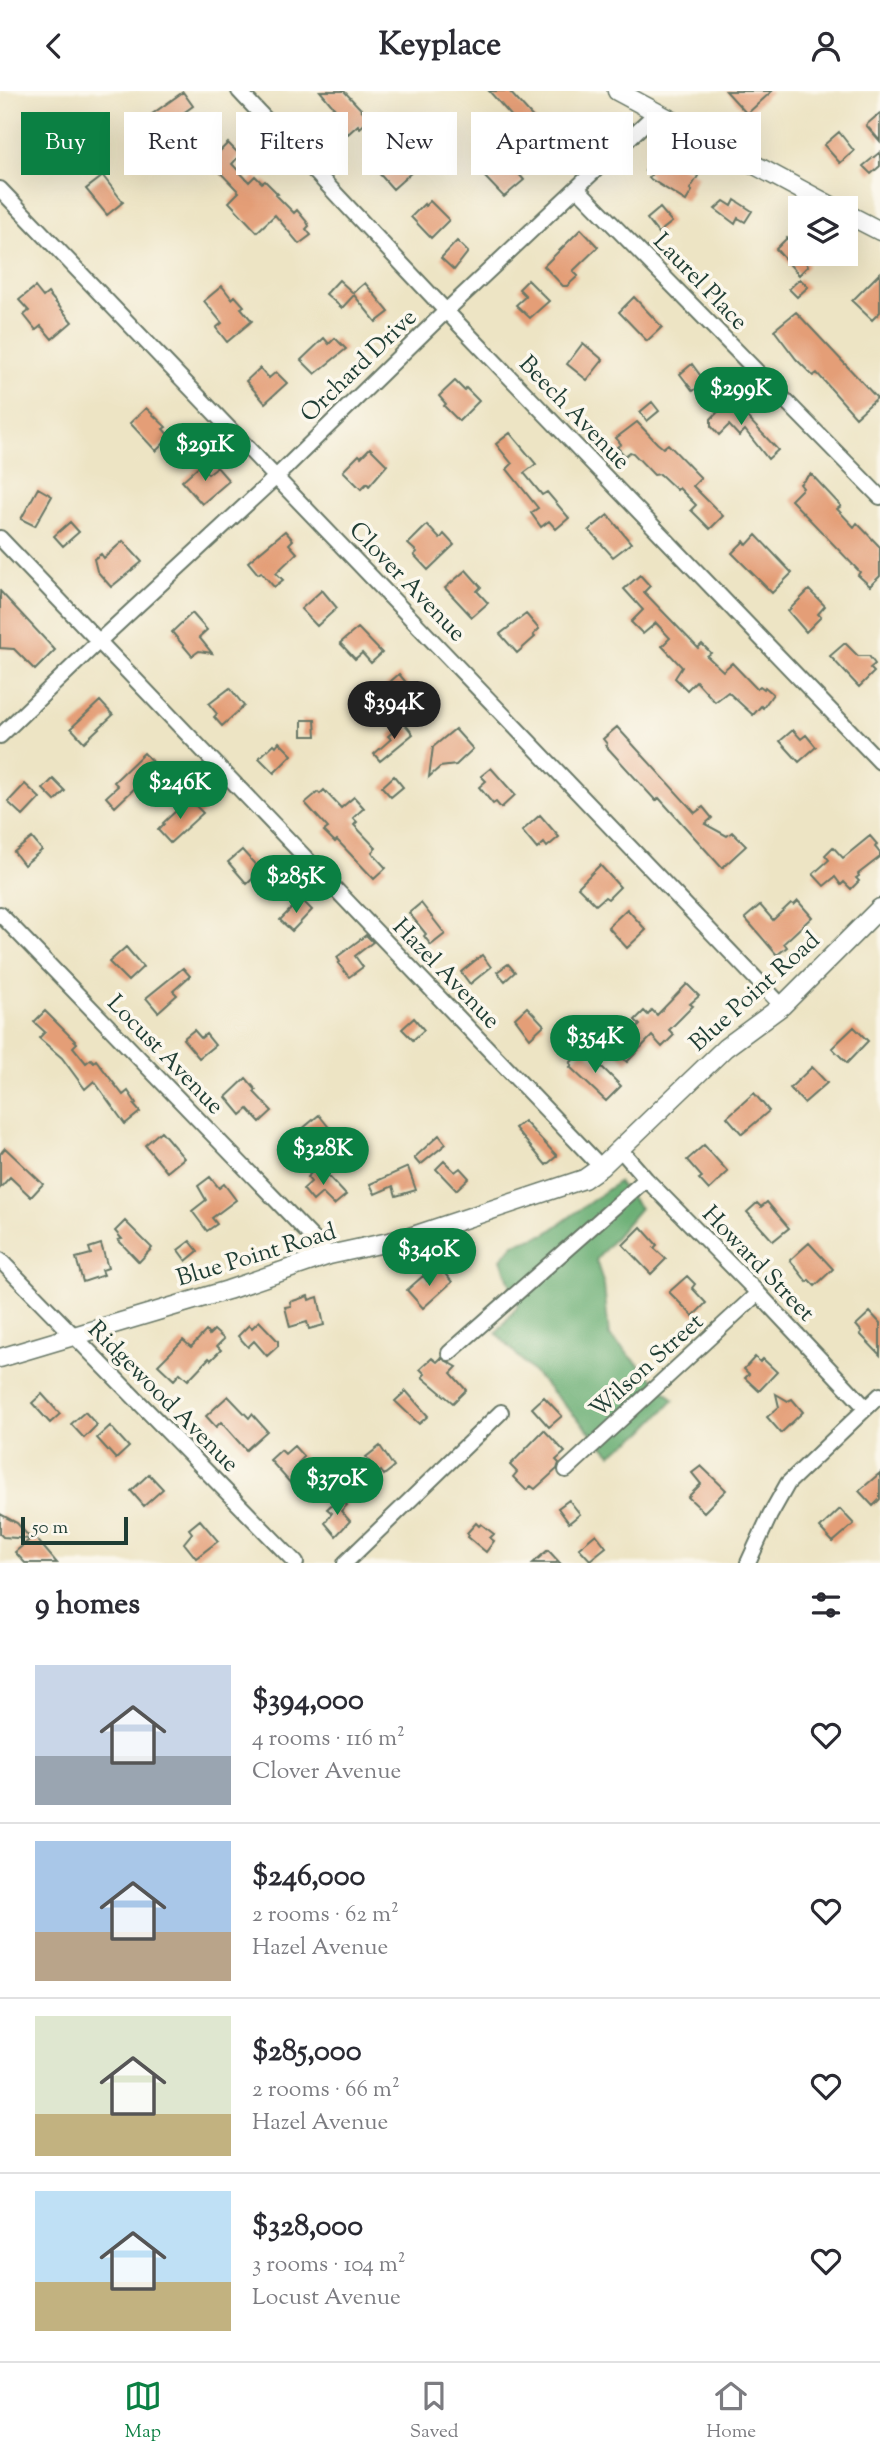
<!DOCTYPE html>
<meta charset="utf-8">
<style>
:root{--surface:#fff;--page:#f2f2f3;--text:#2b2b33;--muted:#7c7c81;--line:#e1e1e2;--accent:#0b8043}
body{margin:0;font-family:"Sorts Mill Goudy",serif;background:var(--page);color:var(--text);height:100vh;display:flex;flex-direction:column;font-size:26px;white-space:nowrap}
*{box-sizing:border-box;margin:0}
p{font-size:23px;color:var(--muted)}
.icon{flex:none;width:38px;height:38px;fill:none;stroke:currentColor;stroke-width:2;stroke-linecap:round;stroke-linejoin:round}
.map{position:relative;height:1472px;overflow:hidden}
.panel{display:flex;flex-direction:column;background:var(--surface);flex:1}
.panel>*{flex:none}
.guide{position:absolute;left:21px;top:21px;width:838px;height:63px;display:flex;gap:14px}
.controls{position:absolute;left:788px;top:105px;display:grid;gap:14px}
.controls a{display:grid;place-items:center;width:70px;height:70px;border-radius:0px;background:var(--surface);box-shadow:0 7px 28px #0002;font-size:35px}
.scale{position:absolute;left:21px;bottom:18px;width:107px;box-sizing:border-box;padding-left:7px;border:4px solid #1f3d34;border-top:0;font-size:19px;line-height:24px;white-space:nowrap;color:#1f3d34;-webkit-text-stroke:5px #fbf7ec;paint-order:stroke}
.price{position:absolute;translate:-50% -60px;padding:0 16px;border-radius:24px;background:var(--accent);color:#fff;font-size:23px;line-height:46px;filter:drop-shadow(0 2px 4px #0008)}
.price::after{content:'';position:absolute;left:50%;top:42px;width:21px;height:16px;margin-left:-10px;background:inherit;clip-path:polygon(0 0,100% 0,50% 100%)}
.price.current{background:#222;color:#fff}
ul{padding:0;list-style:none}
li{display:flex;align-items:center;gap:21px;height:175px;padding:0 35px}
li+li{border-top:2px solid var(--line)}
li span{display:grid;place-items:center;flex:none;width:196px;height:140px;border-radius:0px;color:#555}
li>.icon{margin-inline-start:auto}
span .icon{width:84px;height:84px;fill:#fffc;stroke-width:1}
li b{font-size:30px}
h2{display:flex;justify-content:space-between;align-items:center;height:84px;padding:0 35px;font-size:30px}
.pill{padding:0 24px;border-radius:0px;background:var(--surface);box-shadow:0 7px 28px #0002;font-size:24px;line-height:63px}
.pill.current{background:var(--accent);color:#fff}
header{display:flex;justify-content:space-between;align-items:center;height:91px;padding:0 35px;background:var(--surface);font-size:32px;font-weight:700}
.tabs{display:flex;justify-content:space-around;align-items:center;height:98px;border-top:2px solid var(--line);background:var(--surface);font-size:19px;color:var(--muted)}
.tabs a{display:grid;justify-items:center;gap:4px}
.tabs .current{color:var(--accent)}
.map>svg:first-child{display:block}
</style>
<header><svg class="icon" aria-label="back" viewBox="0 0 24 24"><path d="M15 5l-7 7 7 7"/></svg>Keyplace<svg class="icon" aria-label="person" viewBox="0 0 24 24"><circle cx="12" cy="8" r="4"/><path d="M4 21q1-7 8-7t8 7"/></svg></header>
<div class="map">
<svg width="880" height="1472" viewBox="0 0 880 1472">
<rect width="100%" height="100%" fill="#fbf7ec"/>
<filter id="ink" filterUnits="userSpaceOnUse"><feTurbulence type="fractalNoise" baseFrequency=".0143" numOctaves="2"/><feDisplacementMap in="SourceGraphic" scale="14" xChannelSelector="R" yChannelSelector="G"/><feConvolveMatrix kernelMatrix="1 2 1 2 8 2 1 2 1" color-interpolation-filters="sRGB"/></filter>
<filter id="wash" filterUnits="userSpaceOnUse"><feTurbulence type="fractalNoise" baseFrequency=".00686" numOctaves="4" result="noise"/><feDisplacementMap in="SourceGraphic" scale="28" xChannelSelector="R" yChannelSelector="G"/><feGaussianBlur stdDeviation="1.57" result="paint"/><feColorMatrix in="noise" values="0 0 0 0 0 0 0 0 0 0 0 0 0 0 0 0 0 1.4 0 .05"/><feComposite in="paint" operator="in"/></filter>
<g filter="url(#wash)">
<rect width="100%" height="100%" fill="#ede4c4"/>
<path fill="#68ad72" stroke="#447553" stroke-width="2" d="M618,1091l22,26 -44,52 8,25 5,50 65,65 -31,32 -32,22 -115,-121 22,-27 -17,-47 13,-15 32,-10z"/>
<g id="blocks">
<path fill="#e49e77" d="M320,0h24l26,28 -10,9 -2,-3 -10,9 -13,-14 5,-5z
M489,0h20l39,43 -17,15 -8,-10 3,-3 -13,-14 2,-2z
M726,0h46l-25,23z
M183,1l10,14 -11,8 20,28 -12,9 -20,-28 -12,9 -10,-15z
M880,22v28l-14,-16z
M580,41l7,9 -13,12 -8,-9z
M839,41l15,19 -14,12 -16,-18z
M43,42l18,21 -18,15 -18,-21z
M564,51l7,8 -8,7 -8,-9z
M228,52l12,12 -8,9 17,18 6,-6 7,7 3,-2 13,13 -2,1 18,18 3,-3 10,12 2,4 -3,3 5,6 -12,9 -24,-29 -18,17 -28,-30 10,-10 -26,-27 6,-6 -4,-3z
M492,60l21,22h5l6,7 -20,17 -21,-22 4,-4 -8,-8z
M656,61l42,24 -8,13 2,2 -6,10 -37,-23 2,-3 -6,-4z
M880,61v14l-9,8 -8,-8z
M397,63l15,18 -19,17 -16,-18z
M103,85l20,26 -16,13 -21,-26z
M735,109l17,11 -7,11 -7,-4 -3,6 -20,-15 9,-8 8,5z
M430,110l19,19 -18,18 -20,-21 13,-13 1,2z
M660,117l12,14 -14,11 -11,-14z
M581,138l17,18 -25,24 5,5 -11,10h-4l-19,-20z
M787,147l21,23 -2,2 2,3 -9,9 -23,-26z
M457,150l11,11 -14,18 -13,-12z
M880,182v39l-8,8 -20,-19z
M800,188l8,8 -11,10 -8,-8z
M339,189l14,13 12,-10 24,29 -13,10 -22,-27 -12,13 -16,-14z
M528,189l21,21 -19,17 -14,-13 10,-9 -7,-7z
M222,195l10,13 3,-3 9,10 -3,2 11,13 -25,21 -11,-14 6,-5 -18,-22z
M35,196l8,10 5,-4 24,29 -20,17 -11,-13 -5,4 -12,-15 5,-4 -10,-11z
M634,206l28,30 -15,14 -28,-29z
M796,221l81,86 -21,19 -39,-44 -4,3 -17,-17 -22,-29z
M324,247l5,6 6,-6 11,11 -31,25 -14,-14z
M583,252l20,17 -16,20 -20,-16z
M692,273l13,18 -12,9 -13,-17z
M260,277l9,10 7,-6 11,11 -22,20 -19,-22z
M455,290l9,9 2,-2 13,13 -20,20 -15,-15 2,-2 -7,-8z
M730,308l48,51 -10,9 -23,-29 -6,6 -10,-11 -10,10 -8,-9v-7z
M652,311l7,9 -12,10 -7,-9z
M146,317l20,19 -3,2 7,8 -14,14 -26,-28z
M637,331l20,21 6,5 5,-4 33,34 -8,8 30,30 -13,13 -19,-19 5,-5 -17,-17 -2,2 -17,-16 -6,1 -21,-22 -3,-1 -5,4 -8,-9 4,-3 -5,-6z
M510,342l26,31 -12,9 18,22 5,-3 22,26 -13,11 -7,-8 -8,6 -10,-14 7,-5 -31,-39 5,-5 -16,-20z
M370,357l17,17 -18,21 -2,-3 -6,6 -18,-18 16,-16 2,2z
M200,374l8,9 9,-7 12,14 -27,23 -20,-23z
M811,383l30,32 -4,3 17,18 3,-4 23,24v29l-10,10 -12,-11 2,-3 -69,-72 12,-12 -3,-4z
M38,397l14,8 -17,30 -14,-7z
M608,424l23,28 -18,14 -24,-27z
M70,431l9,10 -16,14 -9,-10z
M427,434l13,14 4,-5 10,11 -26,25 -14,-15 3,-3 -9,-8z
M285,440l8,9 -4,4 8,9 -21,20 7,7 -9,7 -13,-15 -3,2 -10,-12z
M756,444l36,38 -20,20 -40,-40 12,-12 3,4z
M123,450l19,21 -31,25 -14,-16 -3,-12 7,-5 3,4z
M466,479l15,17 -4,4 11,12 -16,14 -27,-29z
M640,484l10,11 -6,6 54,56 4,-4 9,9 -4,3 16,15 9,-8 25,26 3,-3 4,3 1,-2 8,7 -10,14 -2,-2 -8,9 -25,-23 -13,10 -19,-21 -9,9 -12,-12 7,-11 -20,-21 8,-8 -14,-15 -13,11 -12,-12 12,-12 -19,-21z
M322,499l15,18 -20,18 -16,-17z
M809,499l16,16 -7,8 3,3 -15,15 -18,-21z
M0,500l55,59 -20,20 -21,-21 -14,-1z
M192,522l15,17 -8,7 13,16 -13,-2 -7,5 -20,-24z
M526,523l13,15 -6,6 2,2 -18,16 -17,-19z
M358,537l24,25 -11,10 -9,-10 -7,6 -15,-16z
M845,552l13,13h11l6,8 -5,4 4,4 -15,15 -29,-31z
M399,583l14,17 3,-3 9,11 -23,19 -20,-29z
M230,597l14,18 -22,20 -8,-9 3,-3 -8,-10z
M100,610l13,14 -29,27 -13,-14z
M302,629h13l1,16h-14z
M404,632l9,11 -33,27 -6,-7 17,-15 -3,-3z
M617,636l78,86 8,-6 9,11 -7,6 22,12 5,-4 14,14 -24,22 -63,-70 -3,3 -50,-55 1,-2 -4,-5z
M455,638l18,20 -17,16 -16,2 -11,10 4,-30z
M793,639l8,9 5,-4 10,12 -17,15 -19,-21z
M279,651l13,13 -18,18 -15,-15 15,-14 2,2z
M144,662l13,14 -42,40 -9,-10 12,-11 -4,-4z
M491,677l24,27 -14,13 -5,-6 -3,2 -14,-17 7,-6 -5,-5z
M394,685l9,11 -12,10 -9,-10z
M53,688l12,12 -10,10 -12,-12z
M25,693l15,14 -17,18 -15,-14z
M324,699l17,18 13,-11 10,11 -11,10 4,4 -3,3 22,23 -4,4 2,3 12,13 -12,11 -37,-39 -2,2 -11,-11 4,-3 -23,-25 13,-11 2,2z
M189,708l14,14 -33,30 -12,-13 6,-6 -1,-1z
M540,724l19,22 -12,10 -3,-4 -7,6 -15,-18z
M870,745l7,8 -2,3 5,6v4l-22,17 1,2 -3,2 3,3 -8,8 -7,-7 -3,3 -6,-8 -11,9 -11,-12 16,-14 -4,-5 8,-8 10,11z
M32,747l10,12 -18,15 -10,-13z
M242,759l19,21 -14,13 -19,-22z
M600,774l20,22 -12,12 -3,-2 -9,8 -18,-18z
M301,808l11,11 -20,21 -12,-11z
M798,810l14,16 -28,26 3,4 -10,8 -32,-37 15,-13 13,15 18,-17 3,2z
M421,812l24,31 -14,11 -7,-9 2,-2 -17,-21z
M627,818l19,21 -19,18 -19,-21z
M366,844l7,7 -18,14 8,11 -14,10 -11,-14 2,-1 -3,-5z
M126,856l17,20 -15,14 -19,-19z
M482,864l9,12 -21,17 -9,-12z
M508,873l7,8 -10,9 -8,-9z
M183,877l7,8 -17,15 4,4 -19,17 -12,-14z
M687,893l12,12 -9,8 3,2 -24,24 5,5 -12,12 -10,-11 -25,26 -28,-26 10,-11 16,15 15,-15 -5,-5 9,-9 4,4 4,-5 5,5z
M527,916l17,18 -14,13 -15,-20z
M45,920l32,32 -4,4 13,16 5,-4 3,3 2,-2 27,35 5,-4 8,12 -2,2 6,7 -15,12 -31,-43 -9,8 -23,-31 -23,-20 6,-6 -11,-10z
M414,927l10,12 -11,10 -11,-11z
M854,936l14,14 -21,22 -15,-15z
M194,939l7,8 5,-4 9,11 -16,13 -16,-19z
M584,958l37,37 -15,15 -36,-34 2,-2 -2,-2z
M812,976l15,16 -23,20 -14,-15z
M246,987l10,12 -2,2 18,19 -12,11 -12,-13 -7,6 -15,-18z
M754,1002l15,18 -27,23 -15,-17z
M319,1024l12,15 -19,15 -11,-15z
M524,1030l33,35 -11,9 -31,-37z
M161,1040l23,27 -17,14 -22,-27z
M439,1044l7,9 -26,21 -6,-7z
M704,1054l24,27 -19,18 -10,-11 3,-2 -15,-17z
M5,1057l38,36 -12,13 -21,-20 -10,11v-34z
M444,1070l11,11 5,-4 9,10 -13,12 -20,-21z
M319,1075l27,29 -12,10 -12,-12 -9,8 -10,-12 8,-7 -4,-5z
M408,1076l8,23 -20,6 -3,-10 -18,8 -5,-10z
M210,1086l9,11 5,-4 12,16 -24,18 5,6 -10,7 -15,-20 14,-11 -8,-14z
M767,1111l22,26 -16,13 -26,-29 10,-9 4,4z
M125,1130l27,27 -13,14 -21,-22 4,-1 -7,-8z
M641,1136l16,18 -3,3 12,11 -15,15 -28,-29z
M190,1150l8,10 -12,10 -8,-11z
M809,1152l24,26 -18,17 -6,-6 -2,2 -17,-22z
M101,1153l7,24 -6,2 2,5 -21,7 -7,-24 15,-4 -2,-6z
M441,1178l11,13 -29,26 -16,-18 16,-14 4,5z
M687,1185l8,8 -3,4 14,15 -13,13 -24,-24z
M308,1205l1,4 9,-3 6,28 -15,4 -2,-7 -17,5 -5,-20 6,-1 -1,-4z
M870,1221l10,11v32l-20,-21 2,-2 -6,-7z
M259,1230l19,20v5l-11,10 -13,-15 -6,6 -10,-11 11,-11 3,3z
M214,1239l10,9 -7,7 4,4 -10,10 -2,-2 -21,22 -8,-7 -6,7 -16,-15 25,-25 8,7 15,-16 3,4z
M755,1266l5,5 3,-3 14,13 -18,19 -14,-13 4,-4 -5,-5z
M432,1267l5,4 4,-4 16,9 -6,6 15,17 -13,13 -31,-26 3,-3 -5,-5z
M406,1300l22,25 -9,8 -24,-23z
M42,1303l18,20 -10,9 -18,-20z
M776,1303l12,7 4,-2 11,13 -22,21 -14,-16 12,-10z
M228,1305l21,22 3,-4 15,17 -21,19 -25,-28 -5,5 -10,-11z
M544,1306l18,19 -13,11 -17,-19z
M85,1321l12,13 -13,13 -13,-14z
M110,1335l19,21 -13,12 -19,-21z
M544,1339l21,22 -9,8 3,3 -2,6 -22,20 -4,-3 -5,4 -13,-13 4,-5 -7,-7z
M294,1355l10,11 -6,6 8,9 -14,13 -22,-25 11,-10 4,4z
M380,1355l14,21 -10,8 -3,-4 -2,2 -13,-16z
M701,1375l25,24 -22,22 -16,-15 13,-13 -9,-11z
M334,1377l7,8 -9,8 -7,-9z
M880,1382v26l-7,7 -14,-15z
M149,1383l14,15 -19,17 -13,-15z
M340,1406l7,8 -6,6 9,10 -14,15 -11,-13 7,-10 -5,-4z
M569,1409l11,14 -11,9 -11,-15z
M840,1418l14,15 -21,18 -13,-14z
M0,1423l17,9 14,16 -28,-2 -3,-3z
M200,1429l18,21 -22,17 -12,-15 8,-10 -3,-4z
M476,1432l3,3 2,-2 13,10 -4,4 4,3 -8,11 -18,-15 1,-2 -2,-2z
M596,1443l10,13 -16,13 -11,-12z
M34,1445l23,27h-32l-10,-11z
M548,1459l12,13h-27z"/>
</g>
</g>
<g filter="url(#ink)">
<use href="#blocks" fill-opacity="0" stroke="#677766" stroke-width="2"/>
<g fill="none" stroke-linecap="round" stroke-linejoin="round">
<defs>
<path id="minor" d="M239,0l207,220 434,451
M577,97l303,309
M0,98l782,817
M0,447l601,629
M0,645l98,-94 178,-165 170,-166 210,-198
M0,823l329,341
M619,1057l27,31 112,114 108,115
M0,1169l296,303
M449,1262l197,-174
M566,1379l192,-177
M345,1472l156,-151
M748,1472l22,-48 18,-32 92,-88"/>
<path id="tertiary" d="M617,0l218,117
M845,122l35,18
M0,1267l228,-68 101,-35 78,-17 177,-59 17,-12 124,-119 57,-42 98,-98"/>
</defs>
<use href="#minor" stroke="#677766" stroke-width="18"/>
<use href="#tertiary" stroke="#677766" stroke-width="21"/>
<use href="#minor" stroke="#fff" stroke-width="14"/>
<use href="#tertiary" stroke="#fff" stroke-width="18"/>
</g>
</g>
<g text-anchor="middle" stroke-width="7" stroke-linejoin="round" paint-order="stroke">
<g font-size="24" fill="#1f3d34" stroke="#fbf7ec">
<text transform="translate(701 190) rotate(46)" y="8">Laurel Place</text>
<text transform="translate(358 274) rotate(-44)" y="8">Orchard Drive</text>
<text transform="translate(575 321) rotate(46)" y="8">Beech Avenue</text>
<text transform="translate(408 490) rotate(46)" y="8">Clover Avenue</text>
<text transform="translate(447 882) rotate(46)" y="8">Hazel Avenue</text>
<text transform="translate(754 900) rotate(-42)" y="8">Blue Point Road</text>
<text transform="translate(166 963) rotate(46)" y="8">Locust Avenue</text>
<text transform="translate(256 1163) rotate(-17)" y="8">Blue Point Road</text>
<text transform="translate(759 1172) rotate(46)" y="8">Howard Street</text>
<text transform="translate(646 1274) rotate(-42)" y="8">Wilson Street</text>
<text transform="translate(164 1305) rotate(45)" y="8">Ridgewood Avenue</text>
</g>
</g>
</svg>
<div class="controls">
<a><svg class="icon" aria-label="layers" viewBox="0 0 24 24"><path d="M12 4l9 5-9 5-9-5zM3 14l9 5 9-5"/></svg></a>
</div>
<div class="scale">50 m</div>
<b class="price" style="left:741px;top:336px">$299K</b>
<b class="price" style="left:205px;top:392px">$291K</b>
<b class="price current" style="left:394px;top:650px">$394K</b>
<b class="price" style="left:180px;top:730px">$246K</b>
<b class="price" style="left:296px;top:824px">$285K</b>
<b class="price" style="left:595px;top:984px">$354K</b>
<b class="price" style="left:323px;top:1096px">$328K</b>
<b class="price" style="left:429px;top:1197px">$340K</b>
<b class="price" style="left:337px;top:1426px">$370K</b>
<div class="guide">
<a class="pill current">Buy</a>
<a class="pill">Rent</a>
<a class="pill">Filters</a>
<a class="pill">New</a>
<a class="pill">Apartment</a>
<a class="pill">House</a>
</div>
</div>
<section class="panel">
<h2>9 homes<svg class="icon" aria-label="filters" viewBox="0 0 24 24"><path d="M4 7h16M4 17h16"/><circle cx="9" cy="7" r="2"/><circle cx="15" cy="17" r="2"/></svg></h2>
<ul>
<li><span style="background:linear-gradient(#c9d6e8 65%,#9aa5b1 0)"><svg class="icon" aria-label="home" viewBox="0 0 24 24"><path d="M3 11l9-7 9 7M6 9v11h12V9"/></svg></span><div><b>$394,000</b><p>4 rooms · 116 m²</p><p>Clover Avenue</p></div><svg class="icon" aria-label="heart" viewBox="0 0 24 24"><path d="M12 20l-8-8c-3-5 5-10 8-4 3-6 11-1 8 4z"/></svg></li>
<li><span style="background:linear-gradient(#a9c7e8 65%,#b9a48a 0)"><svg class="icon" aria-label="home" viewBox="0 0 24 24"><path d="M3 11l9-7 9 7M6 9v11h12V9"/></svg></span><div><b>$246,000</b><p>2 rooms · 62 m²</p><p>Hazel Avenue</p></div><svg class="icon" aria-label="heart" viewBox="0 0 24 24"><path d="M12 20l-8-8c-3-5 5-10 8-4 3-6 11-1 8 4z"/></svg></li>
<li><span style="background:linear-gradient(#dfe7d0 70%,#c2b280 0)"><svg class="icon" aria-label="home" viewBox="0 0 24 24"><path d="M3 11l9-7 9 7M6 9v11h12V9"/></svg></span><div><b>$285,000</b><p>2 rooms · 66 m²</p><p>Hazel Avenue</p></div><svg class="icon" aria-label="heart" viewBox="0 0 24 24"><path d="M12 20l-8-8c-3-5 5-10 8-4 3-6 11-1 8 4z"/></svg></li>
<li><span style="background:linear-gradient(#bfe0f5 65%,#c2b280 0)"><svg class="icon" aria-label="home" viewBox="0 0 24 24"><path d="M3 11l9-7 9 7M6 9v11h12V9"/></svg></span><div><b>$328,000</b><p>3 rooms · 104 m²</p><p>Locust Avenue</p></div><svg class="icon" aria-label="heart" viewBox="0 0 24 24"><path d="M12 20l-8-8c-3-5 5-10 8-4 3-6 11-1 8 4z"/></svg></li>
</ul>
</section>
<nav class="tabs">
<a class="current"><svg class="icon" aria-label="map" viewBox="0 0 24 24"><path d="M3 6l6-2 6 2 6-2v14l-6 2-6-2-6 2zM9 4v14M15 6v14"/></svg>Map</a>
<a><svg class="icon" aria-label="saved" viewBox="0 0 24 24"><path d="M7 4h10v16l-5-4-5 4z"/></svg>Saved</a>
<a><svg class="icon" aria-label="home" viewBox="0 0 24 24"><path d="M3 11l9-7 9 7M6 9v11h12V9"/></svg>Home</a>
</nav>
